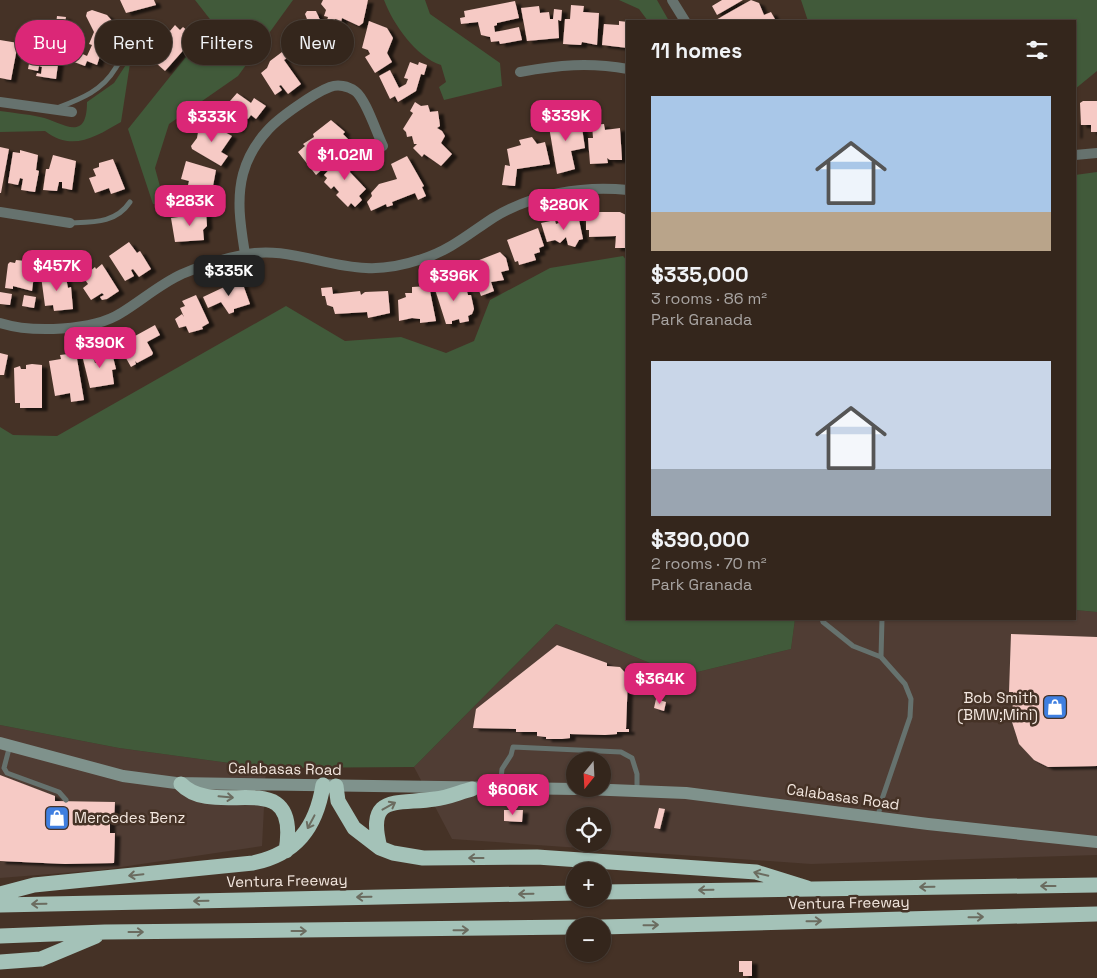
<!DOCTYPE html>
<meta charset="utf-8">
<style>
:root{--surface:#34261c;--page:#3c2e25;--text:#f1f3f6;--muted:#a9a5a3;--line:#4e433b;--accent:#db2777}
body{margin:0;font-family:"Space Grotesk",sans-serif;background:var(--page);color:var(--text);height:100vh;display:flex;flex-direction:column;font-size:19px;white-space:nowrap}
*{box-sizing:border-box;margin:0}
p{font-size:16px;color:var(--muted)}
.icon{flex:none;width:28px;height:28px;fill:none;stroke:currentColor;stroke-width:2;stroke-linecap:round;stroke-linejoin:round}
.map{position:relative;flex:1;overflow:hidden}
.drawer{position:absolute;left:626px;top:20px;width:450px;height:600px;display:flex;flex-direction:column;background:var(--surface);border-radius:0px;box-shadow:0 1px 4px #0004,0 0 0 1px var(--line)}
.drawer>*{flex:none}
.top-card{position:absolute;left:15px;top:20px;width:475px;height:45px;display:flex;gap:10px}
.needle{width:32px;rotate:198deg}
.buttons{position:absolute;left:566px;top:752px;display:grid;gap:10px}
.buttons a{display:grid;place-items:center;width:45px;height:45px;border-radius:50%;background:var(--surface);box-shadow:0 1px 4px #0004,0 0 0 1px var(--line);font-size:25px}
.price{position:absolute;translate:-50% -42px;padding:0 11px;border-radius:10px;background:var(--accent);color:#fff;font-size:16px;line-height:32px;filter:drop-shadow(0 1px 2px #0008)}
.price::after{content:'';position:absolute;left:50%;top:30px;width:15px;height:11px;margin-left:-8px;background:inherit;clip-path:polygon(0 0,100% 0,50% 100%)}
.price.active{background:#222;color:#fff}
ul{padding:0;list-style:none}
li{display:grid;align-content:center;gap:10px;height:265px;padding:0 25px}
li span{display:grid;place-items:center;height:155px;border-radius:0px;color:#555}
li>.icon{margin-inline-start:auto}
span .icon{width:90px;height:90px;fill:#fffc;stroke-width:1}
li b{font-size:21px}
h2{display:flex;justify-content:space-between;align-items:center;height:60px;padding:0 25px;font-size:21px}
.tag{padding:0 18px;border-radius:22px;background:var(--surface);box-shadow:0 1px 4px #0004,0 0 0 1px var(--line);font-size:18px;line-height:45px}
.tag.active{background:var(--accent);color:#fff}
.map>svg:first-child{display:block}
</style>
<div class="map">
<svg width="1097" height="978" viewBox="0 0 1097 978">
<defs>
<filter id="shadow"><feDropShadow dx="5.5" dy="3" stdDeviation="1" flood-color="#0009"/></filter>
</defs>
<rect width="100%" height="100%" fill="#453226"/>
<path fill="#503d34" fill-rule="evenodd" d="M1075,610l22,2v243l-286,9 -359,-25 -38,-72 142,-143 125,52 110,-27 4,-30h280zM575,761h27v28h-27zM575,816h27v28h-27z
M0,725l119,23 147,20 -4,78 -161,24 -101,8z"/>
<path fill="#415a3a" d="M195,0h98l-55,76 -69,48 -14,44 10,37 -12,-1 -25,-75 85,-106z
M384,0h41l5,14 70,49 2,23 -58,14 -5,-13 7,-5 -5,-17c-25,-8 -48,-41 -57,-65z
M619,0h38l12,21h-21l-9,-12z
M801,0h296v71l-22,18v-68h-267z
M131,57l-10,65c-26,15 -49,30 -76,9l-45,1v-21c13,2 27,3 40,6 21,4 47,28 47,-15l27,-19z
M1097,172v440l-22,-2v-435z
M623,256l5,6v357h167l-4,30 -110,27 -125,-52 -142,143 -148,1 -147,-20 -119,-23v-298l13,8 44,1 229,-130 59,35 56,-4 45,16 28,-12 16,-41 60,-32z"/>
<path fill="#f6cac5" filter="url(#shadow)" d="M120,0h34l2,5 -30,8z
M323,0h45l-5,23 -4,3 -17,-8 -4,16 9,2 -5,18 -8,-2 1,-5h-3l2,-10h-2l6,-17 -3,-1 -1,6 -8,-2 2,-6 -4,-1 2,-6 -5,-6z
M722,0h21l-26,15 -5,-9z
M751,0l8,3 5,12 7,-3 5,9h-62z
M515,1l4,17 -22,5v2l-3,1 1,6 24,-5 3,13 -16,3 -6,1 -1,-3 -8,1 -1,-5 -9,-2 -3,-13 -17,2 -1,-6 5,-1 -1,-6z
M571,5l13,1 -1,6 16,1 -2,32 -15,-3 -1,3 -18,-1 2,-25h5z
M539,6l1,7 9,-1 1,7h3l1,-10 8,1 -1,11 -3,-1 1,18 -32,3 -6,-33z
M92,10l15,5 6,7 3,-1 5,11 -16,9 3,4 -5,9 -2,-1 -4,12 -10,-4 -2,5 -11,-4 4,-10 9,4 5,-11 -3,-1 5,-12 -8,-16 1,-4z
M307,11h9l5,11 6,24 -3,1 6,11 -9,4 -10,-18 -9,7 3,5 -8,4 -5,-7 6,-4 -5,-7 15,-8 2,-7 -5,-13z
M57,16l9,1 -3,17 -8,-1z
M369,21l18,7 6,10 -6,15 5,9 -17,11 -10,-16 5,-3 -2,-4 -6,-2z
M619,21l9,1v26l-26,-3 2,-21 15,1z
M175,25l5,5 3,-3 12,10 -30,34 -9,-8 10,-11 -6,-6 3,-4 -6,-6 7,-9 6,4z
M0,40l18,3 -7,37 -11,-2z
M33,42l24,3 -1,12h3l-3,22 -20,-3 1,-3 4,1 1,-7 -3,-1 -1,5 -10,-2z
M282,52l5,6 -3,2 17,24 -13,10 -7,-9 -2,1 3,4 -7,5 -14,-22 6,-5 3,-7z
M410,62l8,3 1,-3 8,3 -3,10 -3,-1 -5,17 -18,11 -3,-6 -5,3 -11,-23 11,-6 9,18 7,-4 2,-5 -4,-1z
M237,93l14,10 3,-5 12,8 -10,13 -5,-4 -3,4 -3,-2 -7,13 -21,-14z
M1083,101h14v31h-6v-7h-10l-1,-22z
M415,102l6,4 7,-1 2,7 8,-1 2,15 -3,2 5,3 3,5 -4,7 11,11 -11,12 -17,-12 -2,3 -9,-9 4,-4h-3l-2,-8 -5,1 -1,-5 -3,-3 10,-16 -3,-2z
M576,117l1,5 4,-1 4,27 -14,3 4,18 -18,5 -9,-53 15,-1 1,2z
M331,120l14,12 -2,2 8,8 -35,33 -18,-23 7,-6 -2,-2 11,-7 -1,-3z
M1075,120h2v15l-2,1z
M206,122l26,14 -11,16 7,4 -7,10 -29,-17 -1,-3 6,-8 1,-6z
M604,124l1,6 15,-2 2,32h-12l-3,-2 1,5 -18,1 -2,-26h5l-1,-13z
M532,137l5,7 8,-2 5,22 -33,5 -2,17 -13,-1 3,-20 5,1 -3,-17 14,-4 -2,-5z
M0,147l9,2 -8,44h-1z
M20,150l18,5 -2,15 3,1 -4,21 -14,-2 2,-11 -3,-1 -2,7 -10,-2 5,-31 7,1z
M347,151l9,9 -9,9 19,20 -7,7 3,4 -7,7 -4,-4 -3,4 -12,-12 3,-3 -5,-6 -3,3 -7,-7 3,-4 -3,-3z
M53,155l23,6 -4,29 -10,-2v-6h-3l-2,9 -14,-1 3,-21h3z
M407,156l17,30 -2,1 4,9 -8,4 -3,-7 -23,9 1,3 -6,2 -1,-3 -15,7 -4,-9 5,-6 -1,-3 8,-9 18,-5 -6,-15z
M113,159l12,30 -14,5 -2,-6 -14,5 -6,-15 7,-2 -3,-7 6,-2v-4z
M186,161l30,9 -6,32 -18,-4 1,-7 -6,-2 2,-8 -8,-2z
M206,211l1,15 -4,4 1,10 -29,2 -4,-24 15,-2 -1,-3z
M586,212h34l6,3 1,33h-12l1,-12 -27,1v-7h-3z
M578,215l5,24 -4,1 -4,7 -7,-2 -2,-8 -6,6 -5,-3 -8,2 -6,-19 14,-3 1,4 3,-1 -1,-3z
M538,228l6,18 -5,2 1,4 -6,2 2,6 -17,5 -1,-4 -3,1 -8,-22z
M129,242l8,11 3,-2 11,18 -12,8 -6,-8 -2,1 3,6 -9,5 -16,-25z
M500,252l6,6 3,12 -8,2 3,8 -13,2 3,9 -13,5 -12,-32z
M16,260l10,1 -1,4h8l2,2 -3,24 -19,-5v3l-8,-1 3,-24 2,-2 5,1z
M102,264l17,27 -12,8 -5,1 -2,-3 4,-2 -2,-2 -11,7 -8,-12 5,-4 -5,-7 12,-10 1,2z
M65,273l3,15 3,-1 2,22 -19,2 -1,-6 -8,1 -4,-30 8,-1v2z
M447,277l3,11 15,-3 3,10h3l3,14 -2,5 -4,2 1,5 -9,2 -1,-4 -7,2v3h-6l-13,-41z
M241,279l9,25 -16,5v3l-5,2 -8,-12 -13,6 -5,-11z
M429,286l7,35 -16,2v-4l-8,-1 -13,3 -1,-21 8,-3 -1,-4h7v-6z
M332,287l1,7 27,-3 1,4 4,-3 23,-1 2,22 -22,5 -1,-6 -32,2 -2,-7 -6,-2 -2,-9h-3l-1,-8z
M0,292l12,2 -2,11 -10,-1z
M24,295l12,2 -2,11 -12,-2z
M196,295l13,28 -7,4 1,2 -14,4 -3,-7 -7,2 -4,-9 7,-5 2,3 -4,-9 5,-2 -3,-5z
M155,325l5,10 -13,7 6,11 -1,2 -15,8 -2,-2 1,3 -5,3 -13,-23 7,-4 1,3 7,-3 3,-2 -1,-2z
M111,349l5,20 -4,1 2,14 -24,4 -7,-29 10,-2 2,6 4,-1 -3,-11z
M0,353l8,2 -4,20h-4z
M76,353l8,47 -13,2 -1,-9 -15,3 -6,-35 12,-2 -1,-4z
M32,364l10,1v43h-22v-5h-5l-1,-35 6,-2 1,3h5v-4z
M1011,634l86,3v129l-49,1 -14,-7 -15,-16 -7,-22 1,-30h-4z
M557,645l50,18v3l13,1 8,9 -2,53h3v3h-12v2l-12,1 -35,-1v4l-8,1h-16v-2l-9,-1v-4h-21v-3l-43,-1 3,-19z
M656,699l10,3 -2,9 -10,-3z
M0,775l55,21v5l60,1 -1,20h-4v11h5l-1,30 -49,1 -65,-3z
M659,808l6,1 -5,20 -6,-1z
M504,810h19l-1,12 -18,-1z
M739,961h13v15h-9v-4h-4z"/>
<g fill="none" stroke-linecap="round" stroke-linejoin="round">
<path stroke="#66726e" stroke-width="5" d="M57,108c23,-9 45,-17 58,-39 9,-13 13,-25 25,-36l8,4 6,14
M70,223c24,-1 46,0 60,-21
M822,619l1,3 30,24 28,11 24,27 6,15 -1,18 -29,85 -3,15
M881,657l1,-38
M10,745l-6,23 3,5 52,19 7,8
M500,788l2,-19 9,-14 2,-8 108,5 11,6 5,16v16"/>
<path stroke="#66726e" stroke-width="10" d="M672,0l13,21
M520,72c38,-7 69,-10 108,-3
M0,102l72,10
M1075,155l22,-2
M0,212l70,11
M245,254c-4,-26 -9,-53 -2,-80 4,-15 13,-31 24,-43 11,-13 47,-38 63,-44 8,-3 18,-1 25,4 11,8 21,41 28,55
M0,323c32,10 93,8 121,-10 20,-12 39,-29 61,-39 19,-8 40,-15 61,-19 41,-10 82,12 123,13 18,1 38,-3 56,-9 27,-8 48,-26 71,-41 39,-24 90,-33 135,-28"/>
<path stroke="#7f928c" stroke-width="12" d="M0,743l123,33 53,7 399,6
M585,789l101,4 242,31 169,18"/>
<path stroke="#a4c2b8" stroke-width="15" d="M181,784c35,37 120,-23 105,67
M336,786l2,15 16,27 26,20 13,5 30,5 114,-1 219,15 51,16
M380,848c-14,-55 16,-43 55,-49 12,-1 25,-7 37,-10
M602,892l495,-7
M0,894l34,-9 219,-22c43,-9 63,-35 70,-78
M0,905l575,-12
M602,927l495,-13
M0,936l105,-4 470,-5
M0,962l41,-3 55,-23"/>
</g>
<defs><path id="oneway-shaft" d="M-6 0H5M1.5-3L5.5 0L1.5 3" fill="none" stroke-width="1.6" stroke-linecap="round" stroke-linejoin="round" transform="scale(1.25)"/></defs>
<g stroke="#6b6c60">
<use href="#oneway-shaft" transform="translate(226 797) rotate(5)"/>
<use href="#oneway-shaft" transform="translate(389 806) rotate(-29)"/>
<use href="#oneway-shaft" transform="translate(311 822) rotate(118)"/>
<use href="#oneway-shaft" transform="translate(476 858) rotate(180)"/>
<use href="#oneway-shaft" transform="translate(761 874) rotate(-166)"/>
<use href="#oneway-shaft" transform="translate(136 875) rotate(174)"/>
<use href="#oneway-shaft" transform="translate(1048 886) rotate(180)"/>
<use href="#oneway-shaft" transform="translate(927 887) rotate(179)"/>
<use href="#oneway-shaft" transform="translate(706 890) rotate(179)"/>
<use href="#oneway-shaft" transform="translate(526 894) rotate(179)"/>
<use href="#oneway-shaft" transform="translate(364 897) rotate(179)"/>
<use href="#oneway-shaft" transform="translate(201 901) rotate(179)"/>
<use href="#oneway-shaft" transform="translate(39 904) rotate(179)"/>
<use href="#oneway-shaft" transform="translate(976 917) rotate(-1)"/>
<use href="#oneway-shaft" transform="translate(814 921) rotate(-1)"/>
<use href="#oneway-shaft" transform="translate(651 925) rotate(-1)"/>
<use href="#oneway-shaft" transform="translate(461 930) rotate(-1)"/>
<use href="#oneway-shaft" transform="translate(299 931)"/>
<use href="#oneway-shaft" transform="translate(136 932)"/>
</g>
<defs>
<symbol id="shop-square" viewBox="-11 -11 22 22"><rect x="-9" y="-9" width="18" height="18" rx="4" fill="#3f7fe0" stroke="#453226"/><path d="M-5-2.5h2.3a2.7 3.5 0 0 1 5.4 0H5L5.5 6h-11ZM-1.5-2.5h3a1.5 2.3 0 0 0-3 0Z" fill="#fff"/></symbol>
</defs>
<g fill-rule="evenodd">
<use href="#shop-square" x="1041" y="693" width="28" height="28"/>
<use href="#shop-square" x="43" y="804" width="28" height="28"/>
</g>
<g text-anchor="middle" stroke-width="5" stroke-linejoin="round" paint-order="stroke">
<g font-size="15" fill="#f3e7df" stroke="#453226" text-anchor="end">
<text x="1038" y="703">Bob Smith<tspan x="1038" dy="17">(BMW;Mini)</tspan></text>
<text x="74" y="823" text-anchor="start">Mercedes Benz</text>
</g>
<g font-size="15" fill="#f3e7df" stroke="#453226">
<text transform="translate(285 769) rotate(1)" y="5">Calabasas Road</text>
<text transform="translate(843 797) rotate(8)" y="5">Calabasas Road</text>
<text transform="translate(287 881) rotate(-1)" y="5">Ventura Freeway</text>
<text transform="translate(849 903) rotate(-1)" y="5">Ventura Freeway</text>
</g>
</g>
</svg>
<div class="buttons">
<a><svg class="needle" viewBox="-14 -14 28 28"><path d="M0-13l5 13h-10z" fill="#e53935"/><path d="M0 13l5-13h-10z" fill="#a9a5a3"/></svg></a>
<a><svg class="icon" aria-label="locate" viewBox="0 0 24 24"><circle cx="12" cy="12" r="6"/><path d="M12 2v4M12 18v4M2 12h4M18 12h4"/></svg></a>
<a>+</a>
<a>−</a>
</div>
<b class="price" style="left:566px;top:142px">$339K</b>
<b class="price" style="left:212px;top:143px">$333K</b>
<b class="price" style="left:345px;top:181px">$1.02M</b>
<b class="price" style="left:190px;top:227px">$283K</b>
<b class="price" style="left:564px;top:231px">$280K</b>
<b class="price" style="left:57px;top:292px">$457K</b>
<b class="price active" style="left:229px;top:297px">$335K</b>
<b class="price" style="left:454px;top:302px">$396K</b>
<b class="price" style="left:100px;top:369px">$390K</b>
<b class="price" style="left:660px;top:705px">$364K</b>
<b class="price" style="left:513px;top:816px">$606K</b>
<div class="top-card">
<a class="tag active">Buy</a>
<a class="tag">Rent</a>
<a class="tag">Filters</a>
<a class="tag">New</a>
</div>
<section class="drawer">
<h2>11 homes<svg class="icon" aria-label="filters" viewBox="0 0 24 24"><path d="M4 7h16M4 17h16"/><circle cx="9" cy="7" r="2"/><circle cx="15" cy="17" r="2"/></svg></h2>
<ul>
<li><span style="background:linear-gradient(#a9c7e8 75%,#b9a48a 0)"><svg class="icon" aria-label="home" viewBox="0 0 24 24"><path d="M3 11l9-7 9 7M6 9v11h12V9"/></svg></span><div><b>$335,000</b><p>3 rooms · 86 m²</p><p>Park Granada</p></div></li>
<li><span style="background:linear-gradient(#c9d6e8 70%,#9aa5b1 0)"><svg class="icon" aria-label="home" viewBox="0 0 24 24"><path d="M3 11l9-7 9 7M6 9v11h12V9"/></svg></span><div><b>$390,000</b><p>2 rooms · 70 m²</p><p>Park Granada</p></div></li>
</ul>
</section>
</div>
